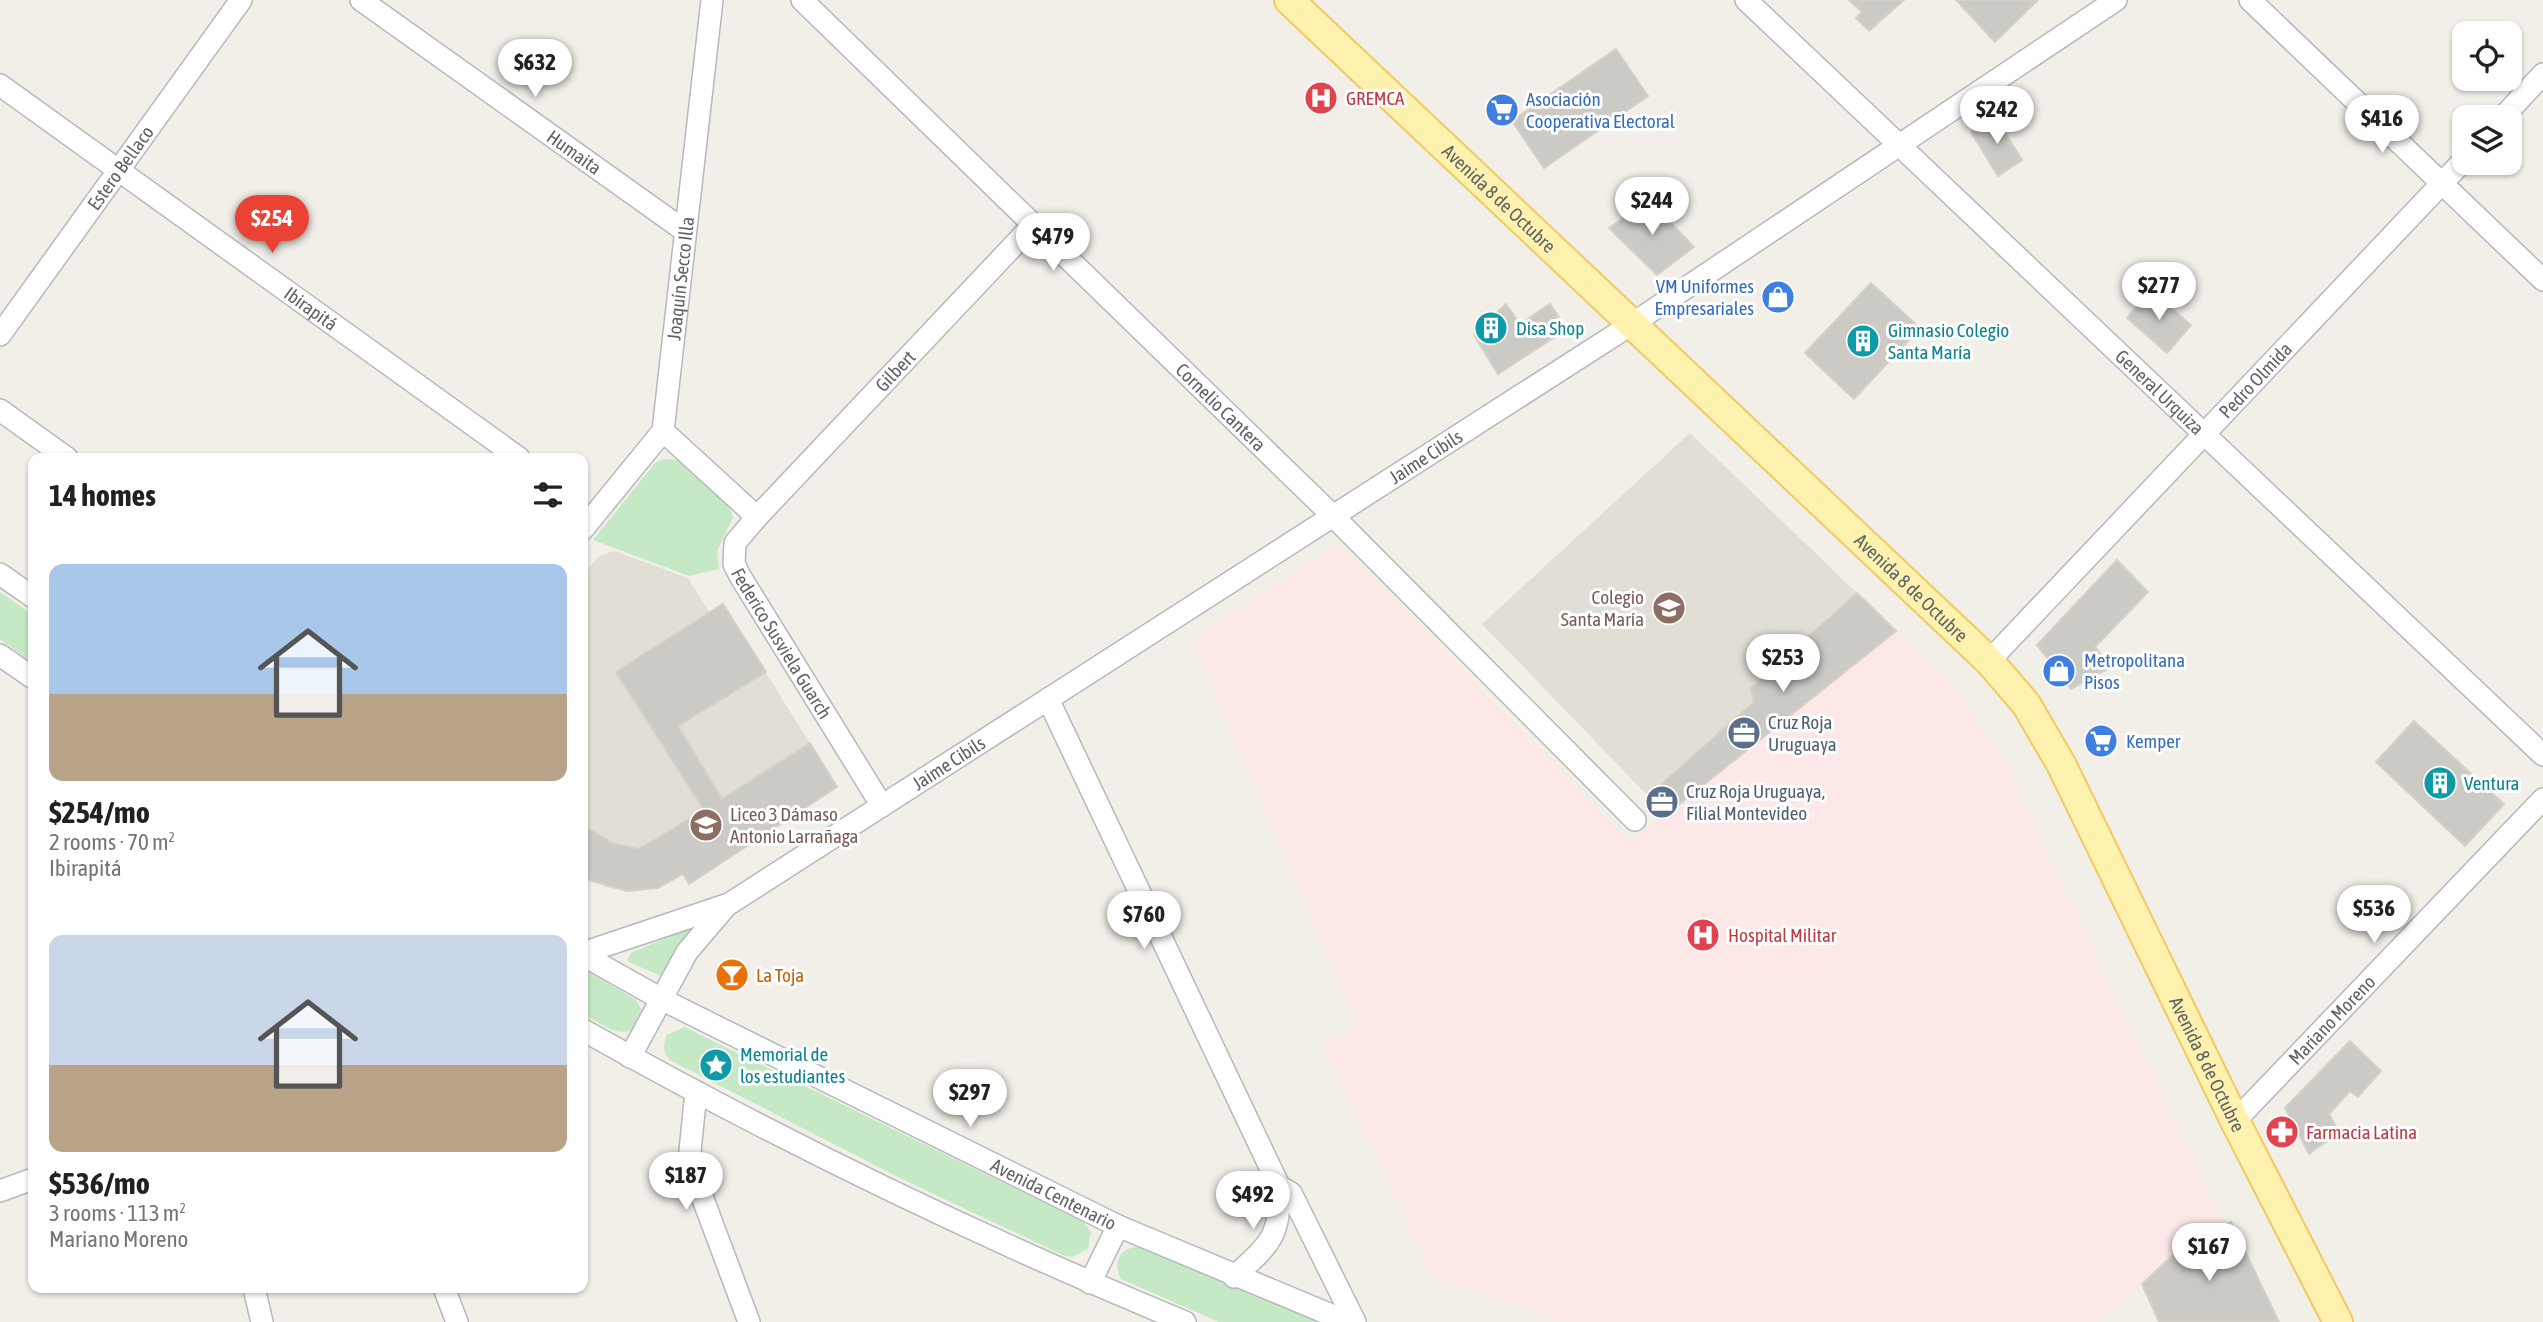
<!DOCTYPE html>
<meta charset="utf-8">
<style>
:root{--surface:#fff;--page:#f6f6f6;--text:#202124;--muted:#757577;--accent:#ea4335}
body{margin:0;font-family:"Asap Condensed",sans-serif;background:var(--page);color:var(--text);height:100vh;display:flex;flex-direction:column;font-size:26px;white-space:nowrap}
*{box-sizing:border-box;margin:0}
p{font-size:23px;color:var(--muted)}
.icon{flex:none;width:38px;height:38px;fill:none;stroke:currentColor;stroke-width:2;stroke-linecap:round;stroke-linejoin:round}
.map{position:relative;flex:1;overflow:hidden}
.drawer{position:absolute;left:28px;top:453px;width:560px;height:840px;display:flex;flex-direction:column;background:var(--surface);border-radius:14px;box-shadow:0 2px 5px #0004}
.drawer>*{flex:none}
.fabs{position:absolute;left:2452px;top:21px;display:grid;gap:14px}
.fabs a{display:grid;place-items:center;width:70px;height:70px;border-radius:14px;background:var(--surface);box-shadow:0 2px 5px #0004;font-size:35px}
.price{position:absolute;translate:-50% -60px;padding:0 16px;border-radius:24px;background:#fff;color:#222;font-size:23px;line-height:46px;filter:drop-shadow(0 2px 4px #0008)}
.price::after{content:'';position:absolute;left:50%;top:42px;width:21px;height:16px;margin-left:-10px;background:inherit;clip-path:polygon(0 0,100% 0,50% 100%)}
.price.active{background:var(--accent);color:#fff}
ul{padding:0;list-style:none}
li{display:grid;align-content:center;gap:14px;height:371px;padding:0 21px}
li span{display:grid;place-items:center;height:217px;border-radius:14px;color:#555}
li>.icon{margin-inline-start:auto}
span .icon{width:126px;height:126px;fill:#fffc;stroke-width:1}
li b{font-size:30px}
h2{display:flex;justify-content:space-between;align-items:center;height:84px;padding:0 21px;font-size:30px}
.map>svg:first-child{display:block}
</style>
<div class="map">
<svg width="2543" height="1322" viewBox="0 0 2543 1322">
<rect width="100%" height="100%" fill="#f1efe8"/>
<path fill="#e1ded6" d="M1690,433l167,160 -106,94 3,15 -106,94 -166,-172z
M614,551l74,27 22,35 13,-9 114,183 -148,97 -6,-10 -25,14 -31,3 -21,-4 -23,-11v-301l16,-19z"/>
<path fill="#fce8e6" d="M1340,544l290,298 266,-211 49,45 57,82 222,466 -37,18 -89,80h-534l-130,-44 -112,-234 36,-17 -167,-387z"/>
<path fill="#c5e8c5" d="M665,459l13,1 51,46 4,11 -16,34 2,18 -30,7 -96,-36 62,-77z
M0,592l33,23v48l-33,-24z
M718,911l-55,66 -36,-16 4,-8 51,-22z
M583,969l53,31 6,11c-9,39 -38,14 -59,3z
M684,1027l399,195 8,10 -3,17 -16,8 -9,-2 -161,-76 -230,-118c-10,-7 -9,-16 -5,-26z
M1139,1247l179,75h-99l-98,-43c-9,-16 -2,-32 18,-32z"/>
<path fill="#cccac5" stroke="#d6d1c6" stroke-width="2" d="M1849,0h55l-35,31 -13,-13 6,-6z
M1956,0h82l-43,42z
M1616,49l32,47 -104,72 -32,-47z
M1995,117l27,43 -24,16 -27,-44z
M1648,200l46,47 -37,28 -48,-47z
M1871,283l49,45 -66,71 -49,-46z
M2151,290l40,35 -24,28 -40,-35z
M1506,304l14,20 30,-20 17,25 -69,45 -24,-39z
M2117,560l31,32 -53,55 16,20 -40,22 -34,-44z
M1857,593l39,38 -229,183 -19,-18 106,-94 -3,-14z
M723,604l43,68 -88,54 44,73 88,-56 27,44 -148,97 -6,-10 -25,14 -31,3 -38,-11 -6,-4v-51l29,18 27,6 65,-39 -88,-138z
M2414,721l90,83 -39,42 -89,-84z
M2350,1041l31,30 -23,26 -8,-6 -21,23 10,18 -30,22 -24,-46z
M2231,1222l48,100h-120l-17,-38 45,-42z"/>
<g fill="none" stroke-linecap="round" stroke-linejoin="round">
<defs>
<g id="minor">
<path id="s1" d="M361,0l324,231"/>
<path id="s2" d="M802,0l531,516 302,304"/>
<path id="s3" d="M1746,0l797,755"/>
<path d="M2250,0l293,280"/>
<path id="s4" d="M0,85l519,373"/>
<path d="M2503,117l40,-43"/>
<path id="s5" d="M0,335l241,-335"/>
<path d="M0,410l67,48"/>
<path id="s6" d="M663,431l94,86 -22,26 -1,21 6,12 142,230"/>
<path id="s7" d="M757,517l276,-292"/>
<path id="s8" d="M583,529l80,-98 49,-431"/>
<path d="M0,574l33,23"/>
<path d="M0,655l33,23"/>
<path id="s9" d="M1989,661l475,-501"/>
<path d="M1048,699l231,487c2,52 -9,57 -45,91"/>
<path id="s10" d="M583,953l146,-49 903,-580 484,-324"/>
<path id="s11" d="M583,955l80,45 455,226 230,96"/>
<path d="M583,1030c194,109 396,207 602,292"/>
<path d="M630,1057l57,-105 40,-47"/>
<path d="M696,1092l-6,59 4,24 55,147"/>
<path id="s12" d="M2235,1121l308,-322"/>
<path d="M1279,1186l12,7 64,129"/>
<path d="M0,1191l33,-12"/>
<path d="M1090,1283l28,-57"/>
<path d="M254,1288l8,34"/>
<path d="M444,1288l13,34"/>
</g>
<g id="major">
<path id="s13" d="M1289,0l700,661 37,43 35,60 174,357 103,201"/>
</g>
</defs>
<use href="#minor" stroke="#b5b8bc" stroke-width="24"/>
<use href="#major" stroke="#f2c960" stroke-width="32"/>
<use href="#minor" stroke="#fff" stroke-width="21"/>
<use href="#major" stroke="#fff2af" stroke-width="28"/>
</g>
<defs>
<symbol id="hospital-disc" viewBox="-11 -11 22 22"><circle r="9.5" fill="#e0444e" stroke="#fff"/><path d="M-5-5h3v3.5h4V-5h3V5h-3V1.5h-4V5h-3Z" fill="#fff"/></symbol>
<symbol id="supermarket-disc" viewBox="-11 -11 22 22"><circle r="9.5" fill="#3f7fe0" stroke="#fff"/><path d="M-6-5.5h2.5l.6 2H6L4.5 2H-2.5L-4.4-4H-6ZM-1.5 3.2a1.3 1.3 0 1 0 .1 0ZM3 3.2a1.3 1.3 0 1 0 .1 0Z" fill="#fff"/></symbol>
<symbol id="shop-disc" viewBox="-11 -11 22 22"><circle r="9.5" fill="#3f7fe0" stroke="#fff"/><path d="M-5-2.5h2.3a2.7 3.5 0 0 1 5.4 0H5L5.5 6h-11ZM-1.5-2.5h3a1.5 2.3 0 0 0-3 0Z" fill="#fff"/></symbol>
<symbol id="building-disc" viewBox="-11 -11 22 22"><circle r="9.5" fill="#0f9aa8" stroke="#fff"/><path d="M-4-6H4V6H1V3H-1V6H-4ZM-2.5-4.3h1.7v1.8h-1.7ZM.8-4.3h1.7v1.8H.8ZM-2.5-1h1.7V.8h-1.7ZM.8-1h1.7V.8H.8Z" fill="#fff"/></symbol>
<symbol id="school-disc" viewBox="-11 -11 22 22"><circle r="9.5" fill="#8d6e63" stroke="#fff"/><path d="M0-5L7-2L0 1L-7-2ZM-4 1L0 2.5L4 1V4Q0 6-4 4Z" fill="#fff"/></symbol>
<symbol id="office-disc" viewBox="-11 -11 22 22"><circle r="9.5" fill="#5c6f8a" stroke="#fff"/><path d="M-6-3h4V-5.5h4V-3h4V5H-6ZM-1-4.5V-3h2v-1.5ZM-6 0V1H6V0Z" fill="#fff"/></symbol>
<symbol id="bar-disc" viewBox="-11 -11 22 22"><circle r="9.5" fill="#e8710a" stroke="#fff"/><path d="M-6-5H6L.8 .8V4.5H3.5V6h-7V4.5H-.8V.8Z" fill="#fff"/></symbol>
<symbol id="sight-disc" viewBox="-11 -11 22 22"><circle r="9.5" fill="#0f9aa8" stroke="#fff"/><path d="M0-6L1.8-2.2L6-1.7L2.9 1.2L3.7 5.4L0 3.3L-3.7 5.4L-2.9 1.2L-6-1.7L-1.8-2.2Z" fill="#fff"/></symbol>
<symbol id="pharmacy-disc" viewBox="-11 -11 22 22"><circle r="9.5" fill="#e0444e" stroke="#fff"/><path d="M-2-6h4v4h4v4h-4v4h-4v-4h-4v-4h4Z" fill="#fff"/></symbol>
</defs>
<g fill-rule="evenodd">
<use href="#hospital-disc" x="1302" y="79" width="38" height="38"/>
<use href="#supermarket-disc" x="1483" y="91" width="38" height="38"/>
<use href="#shop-disc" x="1759" y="278" width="38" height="38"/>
<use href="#building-disc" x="1472" y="309" width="38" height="38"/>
<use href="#building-disc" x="1844" y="322" width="38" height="38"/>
<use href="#school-disc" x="1650" y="589" width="38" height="38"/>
<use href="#shop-disc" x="2040" y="652" width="38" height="38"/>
<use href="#office-disc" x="1725" y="714" width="38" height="38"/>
<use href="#supermarket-disc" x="2082" y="722" width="38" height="38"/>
<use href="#building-disc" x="2421" y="764" width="38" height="38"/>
<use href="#office-disc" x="1643" y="783" width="38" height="38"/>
<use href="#school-disc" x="687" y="806" width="38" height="38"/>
<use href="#hospital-disc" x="1684" y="916" width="38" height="38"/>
<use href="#bar-disc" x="713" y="956" width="38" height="38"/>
<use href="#sight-disc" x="697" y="1046" width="38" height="38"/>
<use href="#pharmacy-disc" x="2263" y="1113" width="38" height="38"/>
</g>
<g text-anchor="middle" stroke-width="6" stroke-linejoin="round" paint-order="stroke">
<g font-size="19" fill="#be3a42" stroke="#fff" text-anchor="start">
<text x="1346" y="105">GREMCA</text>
<text x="1728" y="942">Hospital Militar</text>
<text x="2306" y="1139">Farmacia Latina</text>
</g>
<g font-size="19" fill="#366cbe" stroke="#fff" text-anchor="start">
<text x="1526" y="106">Asociación<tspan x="1526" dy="22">Cooperativa Electoral</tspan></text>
<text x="1754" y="293" text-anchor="end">VM Uniformes<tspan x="1754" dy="22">Empresariales</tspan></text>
<text x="2084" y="667">Metropolitana<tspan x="2084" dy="22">Pisos</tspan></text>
<text x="2126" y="748">Kemper</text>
</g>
<g font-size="19" fill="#5f6368" stroke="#fff">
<text dy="7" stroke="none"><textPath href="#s1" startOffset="262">Humaita</textPath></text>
<text dy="7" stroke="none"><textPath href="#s5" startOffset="206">Estero Bellaco</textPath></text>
<text dy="7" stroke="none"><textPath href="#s13" startOffset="289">Avenida 8 de Octubre</textPath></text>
<text dy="7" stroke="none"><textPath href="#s8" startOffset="280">Joaquín Secco Illa</textPath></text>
<text dy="7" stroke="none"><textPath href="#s4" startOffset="383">Ibirapitá</textPath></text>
<text dy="7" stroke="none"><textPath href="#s7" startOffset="201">Gilbert</textPath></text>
<text dy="7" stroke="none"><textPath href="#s9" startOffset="387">Pedro Olmida</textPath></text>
<text dy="7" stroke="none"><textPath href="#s3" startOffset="570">General Urquiza</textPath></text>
<text dy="7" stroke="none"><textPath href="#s2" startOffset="584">Cornelio Cantera</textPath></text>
<text dy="7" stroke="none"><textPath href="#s10" startOffset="982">Jaime Cibils</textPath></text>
<text dy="7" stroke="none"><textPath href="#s13" startOffset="856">Avenida 8 de Octubre</textPath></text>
<text dy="7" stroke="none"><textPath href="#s6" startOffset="275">Federico Susviela Guarch</textPath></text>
<text dy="7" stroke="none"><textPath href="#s10" startOffset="415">Jaime Cibils</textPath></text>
<text dy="7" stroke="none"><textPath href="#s12" startOffset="140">Mariano Moreno</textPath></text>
<text dy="7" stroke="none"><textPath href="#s13" startOffset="1423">Avenida 8 de Octubre</textPath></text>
<text dy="7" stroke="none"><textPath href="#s11" startOffset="528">Avenida Centenario</textPath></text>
</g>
<g font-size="19" fill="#0d838f" stroke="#fff" text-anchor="start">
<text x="1516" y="335">Disa Shop</text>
<text x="1888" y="337">Gimnasio Colegio<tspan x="1888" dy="22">Santa María</tspan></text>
<text x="2464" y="790">Ventura</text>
<text x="740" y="1061">Memorial de<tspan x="740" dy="22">los estudiantes</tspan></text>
</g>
<g font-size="19" fill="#785e54" stroke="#fff" text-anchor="end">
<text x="1644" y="604">Colegio<tspan x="1644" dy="22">Santa María</tspan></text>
<text x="730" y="821" text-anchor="start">Liceo 3 Dámaso<tspan x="730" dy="22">Antonio Larrañaga</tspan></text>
</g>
<g font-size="19" fill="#4e5e75" stroke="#fff" text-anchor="start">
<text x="1768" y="729">Cruz Roja<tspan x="1768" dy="22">Uruguaya</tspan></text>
<text x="1686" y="798">Cruz Roja Uruguaya,<tspan x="1686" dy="22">Filial Montevideo</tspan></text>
</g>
<g font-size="19" fill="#c56008" stroke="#fff" text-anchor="start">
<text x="756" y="982">La Toja</text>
</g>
</g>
</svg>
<div class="fabs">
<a><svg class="icon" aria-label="locate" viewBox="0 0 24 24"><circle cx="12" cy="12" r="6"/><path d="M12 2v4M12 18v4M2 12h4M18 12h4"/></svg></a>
<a><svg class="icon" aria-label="layers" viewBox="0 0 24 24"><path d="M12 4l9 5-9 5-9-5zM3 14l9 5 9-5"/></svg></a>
</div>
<b class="price" style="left:535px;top:99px">$632</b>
<b class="price" style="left:1997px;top:146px">$242</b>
<b class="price" style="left:2382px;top:155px">$416</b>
<b class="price" style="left:1652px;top:237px">$244</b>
<b class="price active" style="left:272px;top:255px">$254</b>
<b class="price" style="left:1053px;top:273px">$479</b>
<b class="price" style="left:2159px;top:322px">$277</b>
<b class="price" style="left:1783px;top:694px">$253</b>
<b class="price" style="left:2374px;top:945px">$536</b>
<b class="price" style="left:1144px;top:951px">$760</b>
<b class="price" style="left:970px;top:1129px">$297</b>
<b class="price" style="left:686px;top:1212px">$187</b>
<b class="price" style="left:1253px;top:1231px">$492</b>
<b class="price" style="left:2209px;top:1283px">$167</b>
<section class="drawer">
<h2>14 homes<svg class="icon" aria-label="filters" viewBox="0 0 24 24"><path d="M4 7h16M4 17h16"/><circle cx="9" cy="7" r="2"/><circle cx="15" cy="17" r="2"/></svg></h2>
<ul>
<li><span style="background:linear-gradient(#a9c7e8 60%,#b9a48a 0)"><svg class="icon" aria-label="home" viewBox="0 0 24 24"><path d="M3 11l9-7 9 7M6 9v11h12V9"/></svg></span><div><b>$254/mo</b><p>2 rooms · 70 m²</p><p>Ibirapitá</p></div></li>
<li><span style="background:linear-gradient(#c9d6e8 60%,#b9a48a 0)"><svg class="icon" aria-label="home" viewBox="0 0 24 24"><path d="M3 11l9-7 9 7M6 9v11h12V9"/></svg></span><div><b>$536/mo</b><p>3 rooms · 113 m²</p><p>Mariano Moreno</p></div></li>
</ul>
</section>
</div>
